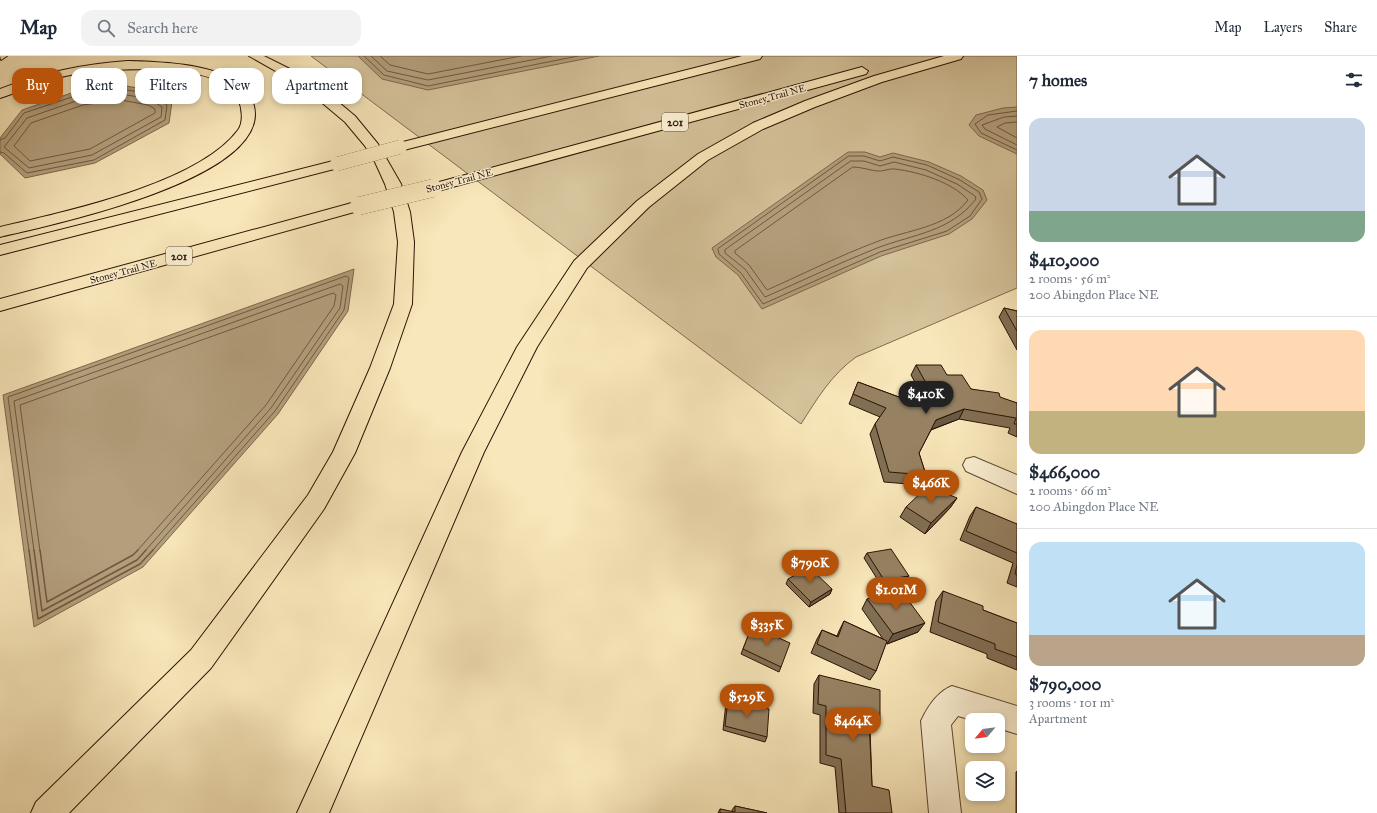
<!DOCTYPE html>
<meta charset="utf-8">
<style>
:root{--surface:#fff;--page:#f2f2f3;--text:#1f2937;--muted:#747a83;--line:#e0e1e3;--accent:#b45309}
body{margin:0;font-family:"IM FELL Great Primer",serif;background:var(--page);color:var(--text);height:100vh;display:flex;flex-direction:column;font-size:15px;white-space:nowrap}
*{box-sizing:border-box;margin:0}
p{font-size:13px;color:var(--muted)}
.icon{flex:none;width:22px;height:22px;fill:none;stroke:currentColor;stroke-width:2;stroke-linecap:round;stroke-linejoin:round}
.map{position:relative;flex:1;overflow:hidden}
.drawer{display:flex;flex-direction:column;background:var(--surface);width:360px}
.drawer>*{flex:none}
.hud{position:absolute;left:12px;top:12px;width:380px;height:36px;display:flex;gap:8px}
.needle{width:26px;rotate:241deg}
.buttons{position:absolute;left:965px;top:657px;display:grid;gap:8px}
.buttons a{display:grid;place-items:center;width:40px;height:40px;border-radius:8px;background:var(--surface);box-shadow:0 2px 6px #0003;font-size:20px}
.price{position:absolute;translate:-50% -34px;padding:0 9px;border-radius:14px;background:var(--accent);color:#fff;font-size:13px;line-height:26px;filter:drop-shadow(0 1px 2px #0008)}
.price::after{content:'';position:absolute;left:50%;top:24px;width:12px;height:9px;margin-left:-6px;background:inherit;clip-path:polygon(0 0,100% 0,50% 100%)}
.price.current{background:#222;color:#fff}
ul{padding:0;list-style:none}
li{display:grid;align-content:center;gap:8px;height:212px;padding:0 12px}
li+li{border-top:1px solid var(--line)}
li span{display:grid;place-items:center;height:124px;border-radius:12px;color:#555}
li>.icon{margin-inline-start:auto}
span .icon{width:72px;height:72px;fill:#fffc;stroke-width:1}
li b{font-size:17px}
h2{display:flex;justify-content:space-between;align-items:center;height:48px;padding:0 12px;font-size:17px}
.tag{padding:0 14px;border-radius:12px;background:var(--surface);box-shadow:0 2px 6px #0003;font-size:14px;line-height:36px}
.tag.current{background:var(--accent);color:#fff}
header{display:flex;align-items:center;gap:24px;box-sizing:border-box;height:56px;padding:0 20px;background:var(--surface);border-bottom:1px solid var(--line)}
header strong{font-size:19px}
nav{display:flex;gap:22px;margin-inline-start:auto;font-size:14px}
.search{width:280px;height:36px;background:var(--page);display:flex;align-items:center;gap:10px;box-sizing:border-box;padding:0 14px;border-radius:12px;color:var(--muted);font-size:15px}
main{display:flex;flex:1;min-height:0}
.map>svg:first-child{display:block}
</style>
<header>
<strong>Map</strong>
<div class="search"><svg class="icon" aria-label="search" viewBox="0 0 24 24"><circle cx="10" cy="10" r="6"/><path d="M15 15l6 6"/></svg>Search here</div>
<nav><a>Map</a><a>Layers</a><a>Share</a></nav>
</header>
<main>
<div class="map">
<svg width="1017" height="757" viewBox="0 0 1017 757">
<rect width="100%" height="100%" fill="#f8e7ba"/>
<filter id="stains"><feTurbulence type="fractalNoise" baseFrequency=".005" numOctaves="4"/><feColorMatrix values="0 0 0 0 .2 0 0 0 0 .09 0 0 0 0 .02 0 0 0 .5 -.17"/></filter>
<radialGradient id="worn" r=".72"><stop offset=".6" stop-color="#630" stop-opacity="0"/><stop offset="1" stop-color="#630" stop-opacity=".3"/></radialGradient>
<path fill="#d5c39b" stroke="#806a4f" d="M311,0h706v232l-161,69c-25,18 -39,42 -55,67z"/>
<path fill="#b39f7c" stroke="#7d674c" d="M358,0h241l-171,34 -46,-11z
M121,29l32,6 19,11 -3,21 -74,40 -70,15 -25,-24v-16l22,-28 58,-20z
M1017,51v47l-38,-18 -10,-11 7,-10 27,-7z
M848,96h17l15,5 13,-4 36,9 32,14 22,14 4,10 -15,19 -23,15 -68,22 -119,53 -24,-34 -22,-18 -4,-9z
M354,213l-6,42 -70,103 -135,153 -109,60 -31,-232z"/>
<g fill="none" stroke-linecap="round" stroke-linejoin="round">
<path stroke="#705840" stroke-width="1" d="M364,0l20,19 44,11 150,-30
M371,0l16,15 41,9 124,-24
M380,0l10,9 38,9 93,-18
M121,38l29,5 12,8 -1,10 -69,38 -63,13 -25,-21 23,-29 55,-19z
M121,44l27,5 7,4v4l-65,36 -60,12 -16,-15 17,-23 52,-18z
M1017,55l-29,4 -13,9 6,9 36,17
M1017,60l-13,1 -22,8 3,4 32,16
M1017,66l-12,1 -8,4 20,11
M0,84l5,-2 19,-25 57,-19 40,-5 31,5 15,11 -2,15 -71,40 -67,13 -23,-20 -4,-1
M849,100h15l16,5 13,-4 34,8 33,15 19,12 3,7 -12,17 -23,15 -67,21 -117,52 -22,-31 -22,-19 -1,-5z
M851,105h13l16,5 14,-4 32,8 31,14 18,12 1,3c-26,33 -62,35 -99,49 -38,15 -75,33 -112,49l-20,-28 -20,-16v-3z
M853,111c8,0 16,3 24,4 6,1 12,-3 18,-2 24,3 57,13 73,31 -21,28 -62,30 -92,42 -37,14 -73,32 -109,48l-18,-25 -14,-12v-2z
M29,495l-21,-154 338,-121 3,2 -5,32 -69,101 -123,140
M34,495l-20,-150 326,-117 3,2 -3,22 -69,100 -126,143
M40,495l-20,-146 313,-112 3,2 -2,11 -68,99 -129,146"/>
<path stroke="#705840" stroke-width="1.5" d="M29,494l9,69 102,-55 13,-14
M34,494l8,61 95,-51 9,-10
M40,494l7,52 86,-47 5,-5"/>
<defs>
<path id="minor" d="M974,401l43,18v19l-51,-23 -3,-6 3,-6z
M952,630l65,20v28l-19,-6v-8h-26l-14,-4 -7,9 10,88h-32l-8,-92c7,-15 16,-29 31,-35z"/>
<path id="highway" d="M0,0h7l-6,4z
M249,0h15l48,24 43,36 23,28 23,40 9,28 4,30 -2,62 -22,64 -35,85 -31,56 -113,159 -142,145h-38l5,-11 155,-152 117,-155 25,-43 37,-84 24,-64 4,-62 -4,-30 -9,-28 -10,-22 -10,-16 -20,-24 -43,-36z
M742,0h20l-2,3 -360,92 -5,-1 -2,-3 2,-3z
M944,0h19l-2,3 -79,23 -67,25 -52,22 -55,31 -59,47 -62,61 -50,79 -53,105 -155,361h-32l165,-361 55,-105 57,-86 63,-60 61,-47 55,-31 52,-22 69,-25z
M127,5c33,1 106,2 123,35 43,79 -203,130 -250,141v-10c64,-15 198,-43 238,-97 6,-8 4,-22 0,-32 -15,-37 -130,-30 -163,-24 -16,3 -32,8 -47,13 -9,4 -18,8 -28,11v-9c41,-16 82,-25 127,-28z
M862,11l6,4 -2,3 -428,117h-10l-3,-3 3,-3z
M337,104l5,1 2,3 -2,3 -342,88v-10z
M359,145l6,2 2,3 -2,3 -365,102v-12z"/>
</defs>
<use href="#minor" stroke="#5f4731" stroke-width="2"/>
<use href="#highway" stroke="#2c1203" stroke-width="2"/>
<use href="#minor" fill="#faefd2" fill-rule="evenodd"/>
<use href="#highway" fill="#f8e7ba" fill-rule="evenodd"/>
<defs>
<path id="highway-bridge-far1" d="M337,108l63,-17"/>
<path id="highway-bridge" d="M359,150l74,-18"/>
</defs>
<use href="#highway-bridge-far1" stroke="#2c1203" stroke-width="14" stroke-linecap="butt"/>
<use href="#highway-bridge" stroke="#2c1203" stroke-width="18" stroke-linecap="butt"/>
<use href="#highway-bridge-far1" stroke="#f8e7ba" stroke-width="14"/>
<use href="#highway-bridge" stroke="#f8e7ba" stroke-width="18"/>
</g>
<path fill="#816f54" stroke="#2c1203" d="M1004,252l13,3v39l-18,-33z
M916,309l31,10 24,14 46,14v34l-9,-4 2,-5 -51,-9 -28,11 -12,23 7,22 -5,10 -37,-3 -14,-48 5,-10 5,-7 -31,-13 9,-22 49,18 15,-5 -11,-20z
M957,442l-7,10 -25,26 -25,-17 6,-10z
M976,451l40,17 1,-1v64l-10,-4 6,-20 -53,-23 10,-24z
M867,497l42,23 -4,5 -24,4 -17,-27z
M788,523l44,10 -2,5 -21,13 -23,-23z
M943,535l40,19 34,13v47l-30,-12v-4l-57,-22 6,-31z
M867,543l51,33 -31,12 -1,-1 -10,28 -6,9 -59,-27 6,-14 5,-9 15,6 2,-5 5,-10 39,18 -21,-30z
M752,570l29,41 -2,5 -38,-18z
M819,619l61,45 -6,9 -4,-1 2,58 20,27h-53l-4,-46 -15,-4v-48l-7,-2 1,-29z
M728,643l39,38 -2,5 -42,-12 3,-27z
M1017,715v42h-1v-41z
M735,750l32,7h-49l2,-4 12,3v-2z"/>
<path fill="#695a45" stroke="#2c1203" d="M964,353l-5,10 -29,11 6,-10z
M957,442l-7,10 -25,26 6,-11z
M909,520l-4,5 -24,4 3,-5z
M832,533l-2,5 -21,13 2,-5z
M925,567l-7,9 -31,12 6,-10z"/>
<path fill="#968162" stroke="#2c1203" d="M1004,252l13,3v20z
M916,309h25l6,10h15l9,14 28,4 1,4 17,6v21h-3l2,-6 -52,-9 -28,11 -17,33 7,22 -37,-3 -14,-48 11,-16 -33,-14 5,-12 49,18 24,-8z
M928,430l29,12 -26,25 -25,-16z
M976,451l41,17v29l-51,-22z
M891,493l18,27 -25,4 -17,-27z
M1017,509v10l-2,-1z
M809,511l23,22 -21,13 -23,-23z
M900,533l25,34 -32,11 -26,-35z
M943,535l40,15v4l34,13v34l-22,-8v-5l-57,-22z
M844,565l43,20 -11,30 -59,-27 5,-14 16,7z
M752,570l38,17 -9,24 -38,-18z
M819,619l61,15v30l-11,-3 3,69 17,4 3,23h-46l-5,-54 -15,-4v-49l-8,-2z
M728,643l41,10 -2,28 -42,-11z
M735,750l32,7h-47v-4l15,3z"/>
<g text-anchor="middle" stroke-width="3" stroke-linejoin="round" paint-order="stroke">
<g font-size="10" fill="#2c1203" stroke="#faefd2">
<text transform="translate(772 40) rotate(-15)" y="4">Stoney Trail NE</text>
<text transform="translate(459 124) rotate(-15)" y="4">Stoney Trail NE</text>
<text transform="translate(123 215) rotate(-15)" y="4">Stoney Trail NE</text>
</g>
<g fill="#faefd2" stroke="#6a5441" stroke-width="1">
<rect x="662" y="57" width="26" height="18" rx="3"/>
<rect x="166" y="191" width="26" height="18" rx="3"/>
</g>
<g font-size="11" font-weight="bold" fill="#2c1203">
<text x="675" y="70">201</text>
<text x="179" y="204">201</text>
</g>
</g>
<rect width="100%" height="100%" filter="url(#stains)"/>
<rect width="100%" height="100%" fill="url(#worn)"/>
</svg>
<div class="buttons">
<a><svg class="needle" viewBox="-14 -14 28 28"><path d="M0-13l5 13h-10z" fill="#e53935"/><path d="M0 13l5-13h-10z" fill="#747a83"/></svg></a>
<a><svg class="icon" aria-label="layers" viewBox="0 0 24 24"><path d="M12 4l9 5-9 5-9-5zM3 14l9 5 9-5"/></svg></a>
</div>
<b class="price current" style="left:926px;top:359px">$410K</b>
<b class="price" style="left:931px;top:448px">$466K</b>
<b class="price" style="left:810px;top:528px">$790K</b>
<b class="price" style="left:896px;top:555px">$1.01M</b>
<b class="price" style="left:767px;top:590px">$335K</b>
<b class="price" style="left:747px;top:662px">$529K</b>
<b class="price" style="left:853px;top:686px">$464K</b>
<div class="hud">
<a class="tag current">Buy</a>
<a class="tag">Rent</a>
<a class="tag">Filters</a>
<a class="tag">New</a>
<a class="tag">Apartment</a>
</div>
</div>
<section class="drawer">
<h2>7 homes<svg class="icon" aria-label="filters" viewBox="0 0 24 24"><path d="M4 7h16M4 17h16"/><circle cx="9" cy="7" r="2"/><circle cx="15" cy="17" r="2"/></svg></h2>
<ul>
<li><span style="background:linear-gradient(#c9d6e8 75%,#7fa58c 0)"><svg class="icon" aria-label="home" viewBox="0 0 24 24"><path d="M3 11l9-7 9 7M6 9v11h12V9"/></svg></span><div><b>$410,000</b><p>2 rooms · 56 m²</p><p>200 Abingdon Place NE</p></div></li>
<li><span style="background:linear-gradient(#ffd9b3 65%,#c2b280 0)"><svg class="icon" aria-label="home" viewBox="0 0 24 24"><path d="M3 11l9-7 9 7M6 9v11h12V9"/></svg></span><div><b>$466,000</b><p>2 rooms · 66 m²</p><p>200 Abingdon Place NE</p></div></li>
<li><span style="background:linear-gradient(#bfe0f5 75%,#b9a48a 0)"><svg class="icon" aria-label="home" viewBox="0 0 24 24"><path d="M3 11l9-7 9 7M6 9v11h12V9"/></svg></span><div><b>$790,000</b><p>3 rooms · 101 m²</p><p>Apartment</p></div></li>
</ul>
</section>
</main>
